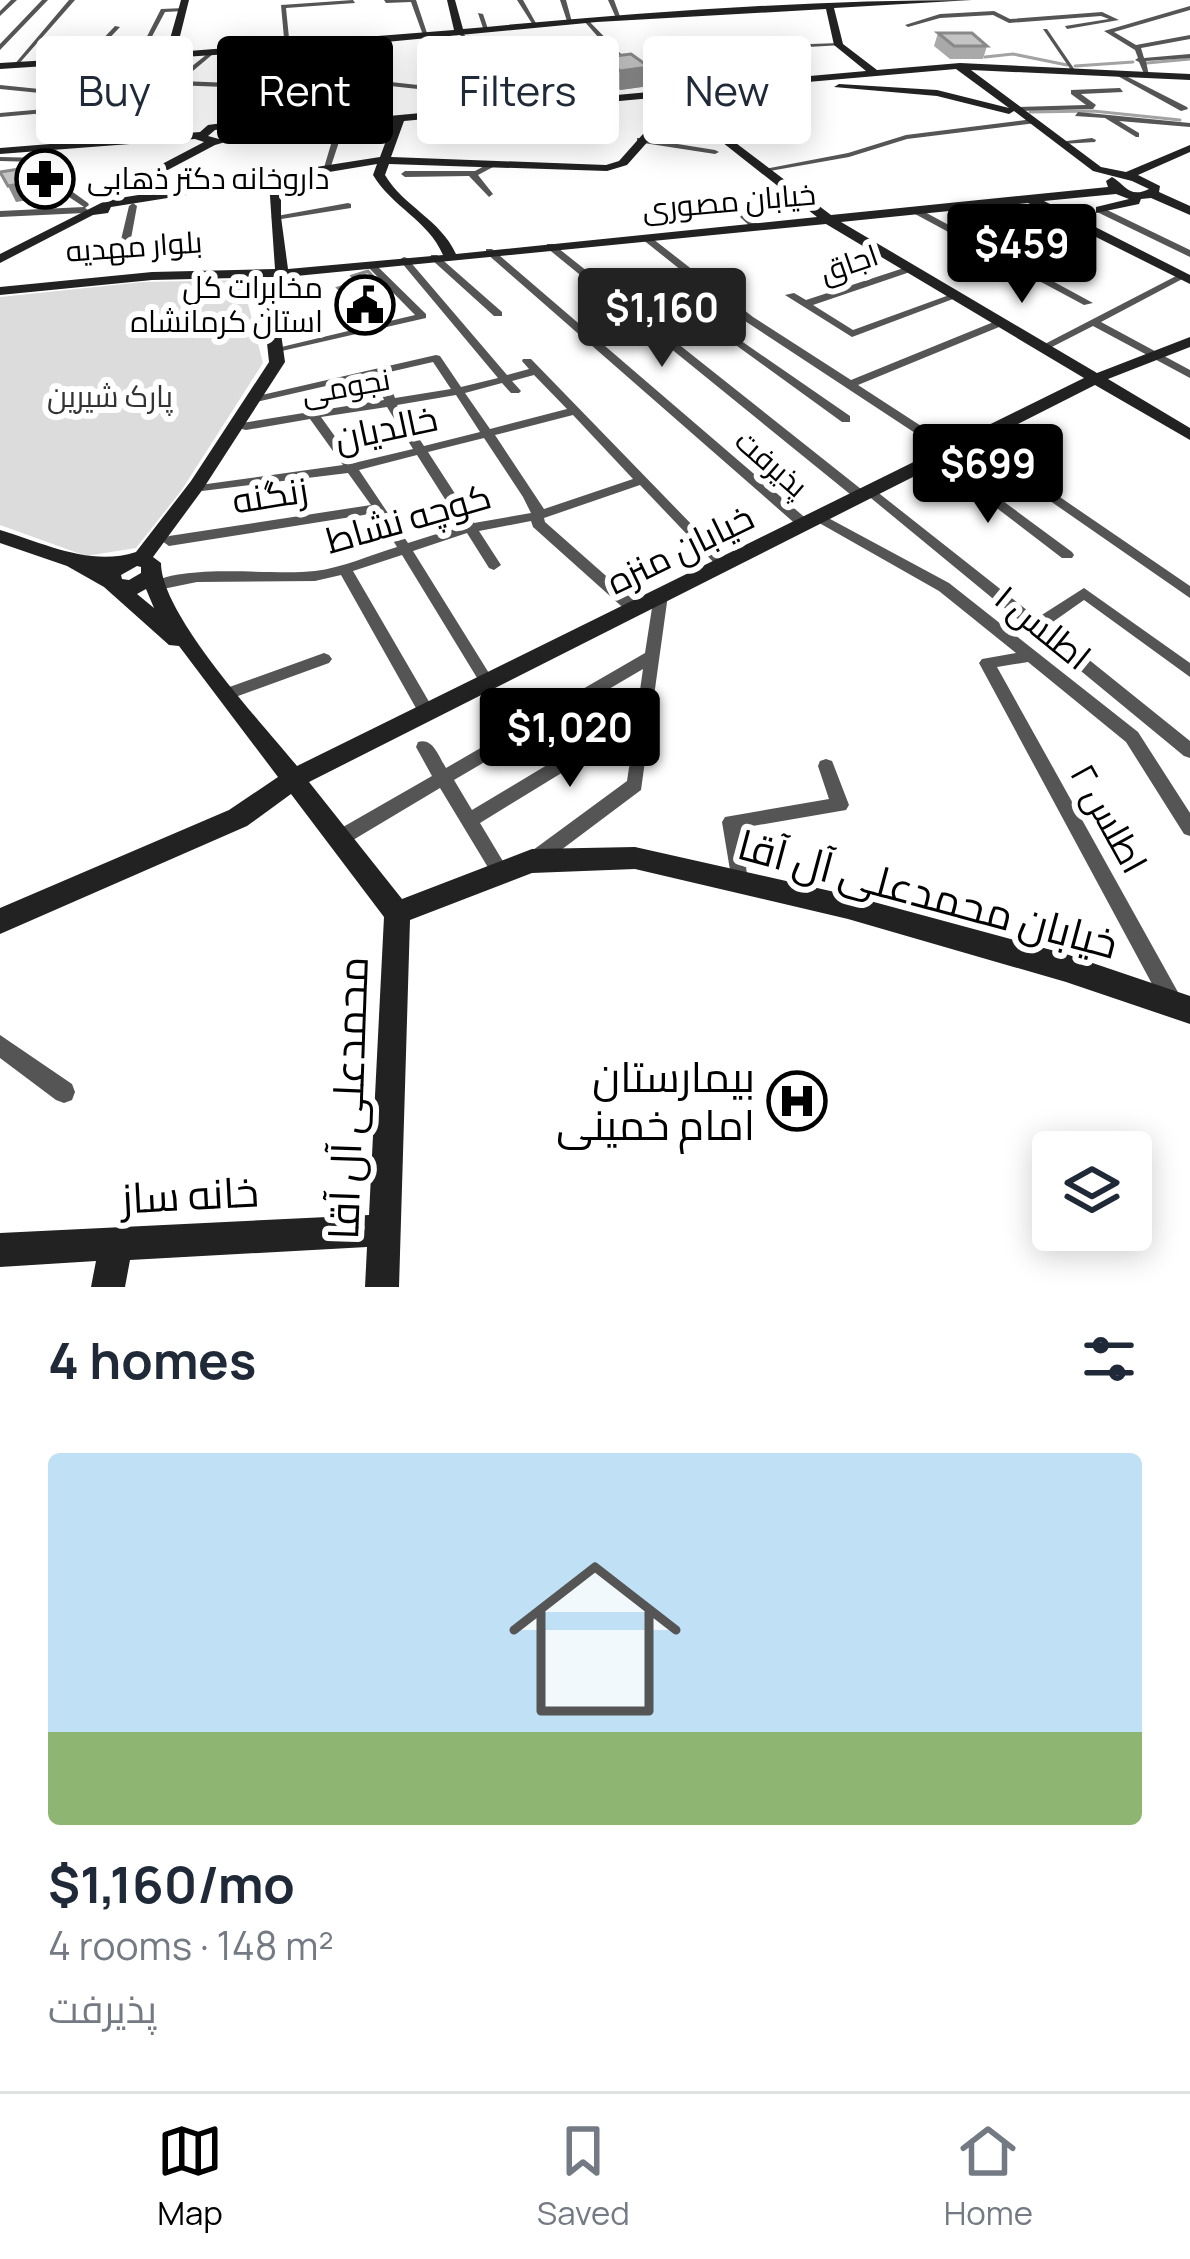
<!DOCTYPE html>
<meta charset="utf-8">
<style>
:root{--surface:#fff;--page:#f6f6f7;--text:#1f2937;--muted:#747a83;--line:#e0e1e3;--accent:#000}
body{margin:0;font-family:Manrope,Cairo,sans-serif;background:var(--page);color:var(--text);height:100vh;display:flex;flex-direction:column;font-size:45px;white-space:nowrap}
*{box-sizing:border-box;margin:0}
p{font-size:39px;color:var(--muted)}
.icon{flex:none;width:66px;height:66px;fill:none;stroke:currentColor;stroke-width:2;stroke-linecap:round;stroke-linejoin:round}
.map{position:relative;height:1287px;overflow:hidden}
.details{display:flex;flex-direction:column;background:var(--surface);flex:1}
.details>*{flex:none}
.banner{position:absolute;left:36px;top:36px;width:1119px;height:108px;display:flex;gap:24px}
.tools{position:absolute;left:1032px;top:1131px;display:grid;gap:24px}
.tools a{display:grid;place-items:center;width:120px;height:120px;border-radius:12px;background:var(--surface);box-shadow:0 6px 30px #0003;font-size:60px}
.price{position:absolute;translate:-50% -102px;padding:0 27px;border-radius:12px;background:var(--accent);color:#fff;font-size:39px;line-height:78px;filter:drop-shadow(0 3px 6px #0008)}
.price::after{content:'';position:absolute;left:50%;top:72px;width:36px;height:27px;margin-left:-18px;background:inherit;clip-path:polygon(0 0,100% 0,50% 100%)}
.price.active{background:#222;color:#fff}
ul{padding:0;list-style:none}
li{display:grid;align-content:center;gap:24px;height:636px;padding:0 48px}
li+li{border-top:3px solid var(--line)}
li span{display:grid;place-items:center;height:372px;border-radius:12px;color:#555}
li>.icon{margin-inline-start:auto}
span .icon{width:216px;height:216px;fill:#fffc;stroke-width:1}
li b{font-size:51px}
h2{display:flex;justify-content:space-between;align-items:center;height:144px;padding:0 48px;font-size:51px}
.chip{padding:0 42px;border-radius:12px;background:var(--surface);box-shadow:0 6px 30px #0003;font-size:42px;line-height:108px}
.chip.active{background:var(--accent);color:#fff}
.menu{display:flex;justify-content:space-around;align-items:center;height:168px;border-top:3px solid var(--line);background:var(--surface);font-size:33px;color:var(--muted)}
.menu a{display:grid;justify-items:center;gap:6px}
.menu .active{color:var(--accent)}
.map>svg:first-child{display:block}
</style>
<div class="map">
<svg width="1190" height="1287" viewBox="0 0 1190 1287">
<rect width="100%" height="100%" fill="#fff"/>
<path fill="#dcdcdc" d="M242,280l21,83 -82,128 -45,57 -50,8 -86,-31v-228l143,-15z"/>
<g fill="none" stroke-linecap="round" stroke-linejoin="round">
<path stroke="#a3a3a3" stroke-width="3" d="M985,57l28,-3 54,11
M1147,63l43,-4
M1075,66l58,-4
M1030,112l63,-1 87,9"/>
<path fill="#555" fill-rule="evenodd" d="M11,0h6l-17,16v-5z
M42,0h6l-48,50v-6z
M69,0h6l-58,66h-4z
M353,0l2,3 -69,5 4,40 -5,1 -4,-44z
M384,0h32l12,36 -5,-1 -12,-33 -25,1z
M517,0h6l14,25h-4z
M560,0h6l6,22 -5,-1z
M608,0h6l7,19 -5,-1z
M1190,6v4l-76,22 22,13 54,-10v4l-49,9 3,10 46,-4v4l-44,3 3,15h-4l-6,-14 -4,-2 3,-2 -3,-8 -31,-19z
M185,8l-2,3 -18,1 -25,47 -5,1 26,-51z
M994,11l16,8 92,-7 17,8 -52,9 -2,-3 44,-7 -8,-3 -92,7 -16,-8 -53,3 -32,9 -3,-2 35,-11z
M478,13l5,1 5,15 -5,-1z
M586,18l35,36v2h-4l-7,-7 -126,14 13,20 261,-37 81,-3 3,2 -84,5 -120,17 27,19 -3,4 -30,-22 -177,25 -111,-12 -52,-1 -3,-2 3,-2 52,1 111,12 36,-5 -34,-54h4l20,29 125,-13 -22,-25z
M115,26l5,1 -34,36h-4v-2z
M1043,29h4l30,44h-4z
M211,51l2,3 -32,27 100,4 3,2 99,6 4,2 -4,2 -105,-6 -3,-2 -101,-4 -95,25 -79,7v-4l79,-7 93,-24z
M41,69l71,1 3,2 -3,2 -73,-2z
M1116,71l71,36 1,2 -7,2 -67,-37z
M64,82l6,1 -20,11 -50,-5v-4l49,5z
M1120,88l3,4 -42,2 15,11 -3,4 -75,2 -4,-2 4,-2 68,-2 -15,-11v-4z
M1078,112l112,11v4l-71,-6 20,12v4h-3l-31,-19 -30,-2z
M1033,119l3,4 -129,16 -58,18 -85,15 -4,-2 88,-17 58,-18z
M341,122l4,2 -15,45 -7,2 14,-47z
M640,138l75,12 4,2 -4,2 -78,-12v-4z
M1092,138l4,2 -1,2 -33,2 -4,-2z
M0,157l42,1 21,27 25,18 1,2 -4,3 3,2 -4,3 -84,4v-6l84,-4 -27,-18 -20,-27 -37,-1z
M490,163h3v4l-15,8 15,19 -4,3 -20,-21 -64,1 -4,-3 4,-3h70z
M133,203l4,3 -7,38 -5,3 -5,-3 9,-38z
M348,203l3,1v4l-76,12 -4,-3z
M983,203h6l97,54 -8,2 -95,-52z
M1097,208h6l87,42v7l-93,-45z
M915,210h6l172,93 -9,2 -169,-91z
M740,213h6l12,11v4h-6l-12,-11z
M642,235h6l105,82 98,63 145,-59h8v4l-146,60 97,63v6h-8l-202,-133 -103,-82z
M547,244h6l118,94 36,-12h8v4l-38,13 189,150 1,3 -1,3h-10l-309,-251z
M486,249h6l317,272 2,3 -2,3h-10l-313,-274z
M431,255h6l65,57v4h-8l-63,-57z
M404,257l3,1 100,117 22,-6 -7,-8 1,-2h8l199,205 -7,5 -5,-2 -78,-82 -96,33 1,4 94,83 2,4 -2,4h-10l-96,-86 -2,-6 -52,10 22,34 -7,5 -5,-2 -22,-35 -54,18 79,127 3,4 -3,4h-10l-80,-131 -49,16 82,141 -2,5 -6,1 -6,-1 -80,-142 -26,6 -118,1 -44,9 -7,-5c35,-24 124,-10 169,-15 27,-3 55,-16 82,-24l-21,-34 -207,33 -7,-5 7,-5 202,-31 -23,-32 -146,18v-6l5,-1 136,-19 -33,-46 -64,11 -4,-1v-6l142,-23 -10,-25 -122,28 -4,-1v-4l188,-43 4,1 21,31 37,-9 -97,-116 -2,-2zM433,362l18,27 -56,9 -10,-25zM534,375l33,34 -77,20 -25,-36 37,-10 9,10h8l2,-2 -9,-10zM456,395l24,37 -56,14 -27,-41zM387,407l26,42 -59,14 -33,-46zM573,415l60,64 -89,30 -49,-74zM484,438l39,59 8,16 -57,10 -46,-71zM417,455l45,71 -54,17 -49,-73z
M367,262h6l53,52v4l-153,35v-4l142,-34 -48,-49z
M910,266l5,3 -2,2 -100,34 40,25 99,-36 9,2 -109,41 -67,-42 9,-2 12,7z
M1180,274l8,2 -87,46 89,48v8l-97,-52 -47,24 -9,-2z
M737,338l113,78v6h-8l-109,-79 -1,-2z
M972,437l218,149v12l-222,-154 -2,-3z
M938,453l134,99 2,3 -2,3h-10l-128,-98 -2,-3z
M871,487l166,131 47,-30 106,75v14l-106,-77 -37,26 143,115v17l-6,-2 -318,-262 -1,-3 1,-3z
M819,513l130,70 189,149 52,81v23l-6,-2 -58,-92 -98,-80 -31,5 182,327 3,7 -3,7 -7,3 -7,-3 -186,-345 3,-4 34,-6 -77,-62 -125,-71 -2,-3 2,-3z
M661,590l7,5 -27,195 -100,75 -6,2 -6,-2 -3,-6 3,-6 98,-72 8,-53 -155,95 30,50 -3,6 -6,2 -6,-2 -55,-91 -92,55 -6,2 -6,-2 -3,-6 3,-6 96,-55 -16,-29 2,-5c15,-5 21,15 28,26l199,-115 9,-58zM643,669l-6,42 -165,99 -18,-30z
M324,653l5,2 3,4 -3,4 -102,37 -6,-2 -2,-4 2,-4z
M826,759l6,2 2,5 15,39 -3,5 -105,18 7,54 -3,6 -6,3 -6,-3 -11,-66 3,-5 104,-18 -11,-33 2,-5z
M0,1035l72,49 3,8 -3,8 -8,3 -8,-3 -56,-42z"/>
<path fill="#222" fill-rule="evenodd" d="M181,0h8l-13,52 278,-22 -7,-30h8l8,29c169,-16 339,-29 509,-29l-138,8 9,36 34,26 83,-7 230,11v6l-219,-10 130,97 25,5 64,-27v7l-52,23 22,11 -1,6 31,14v9l-39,-17 -10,1 -2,5 -43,9v-6l33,-8 -13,-5 -72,7 146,74v9l-162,-81 -187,19 256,151 93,-36v10l-82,32 82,49v12l-95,-55 -786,397 93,117 130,-50 103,-2 213,48 218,59 124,42v28l-124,-42 -218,-63 -213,-50 -103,4 -122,47 -11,367h-34l2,-40 -237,13 -5,27h-34l5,-26 -96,6v-34l369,-18 15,-298 -93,-123 -44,32 -247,108v-26l229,-98 49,-33 -99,-131 -10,-1 -65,-58 -37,-21 -67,-23v-13c44,13 90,37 136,22l55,-71 78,-119 -6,-57 10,-28 -121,3 -152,15v-8l152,-15 123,-3 -6,-87 -158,25 -3,6 -15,2 -93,48v-9l105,-53 -2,-6 101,-53 -9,-3 -195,15v-6l200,-16 8,-7 22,-3 90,-74 -320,21v-6l166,-10zM826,9l8,36 32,26 -180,16c-12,-2 -27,-4 -37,5l-400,37 -8,-5 92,-77 264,-25zM956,69l53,39 -72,-18 -98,-6 -5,3 103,9 72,18 5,-3 79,60 39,10 17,8c-20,10 -24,-5 -37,-12l-6,4 2,6 -277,28 -148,-112 -5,3 5,5 -32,14 -32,36 -13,4 -215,-8 13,-36 248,-23 21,6 21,-6 -1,-6zM672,91l12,4 -11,3 -14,-4zM689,116l128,101 -361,37c-16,-35 -52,-47 -71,-79l4,-11 218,7 20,-6 32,-36zM393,122l-13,35 -267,42 102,-54 35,-10zM232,128l7,4 -20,7 -11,-3 7,-6zM377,164l-4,11c19,32 55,45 70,80l-155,14 -7,-52v-37zM826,224l258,154 -787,388c-35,-43 -136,-151 -136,-203l-8,-6 50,-68 82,-127 -8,-57 9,-28zM137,566l4,1v6l-12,7 -7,-1 -1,-4zM146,589l8,19 -17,-14z"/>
</g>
<path fill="#a9a9a9" d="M938,33l49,13 -4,13h-33l-16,-13z
M695,55l30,10 -1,14 -15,1 -15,-11z
M607,57l42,10v19l-29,4 -13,-14z
M352,276l32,12 4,18 -10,3 1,7 -20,7 -17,-18 -4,-17 15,-5z"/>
<path fill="#898989" d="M725,65l-1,14 -15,1 1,-14z
M649,67v19l-29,4v-19z
M565,81v14l-21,2v-14z
M387,89l3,15 -3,8 -22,2 -3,-15z
M45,180l7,16 -36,6 -8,-16z
M384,288l4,18 -10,3 1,7 -20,7 -4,-18 15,-12z"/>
<path fill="#c4c4c4" stroke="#898989" stroke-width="3" d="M938,33h34l15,13h-33z
M709,53l16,12 -15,1 -15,-11z
M631,54l18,13 -29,4 -13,-14z
M560,68l5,13 -21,2 -1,-12z
M368,89h19l-2,8 -23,2z
M39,166l6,14 -37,6 -8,-14z
M368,271l16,17 -14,5 6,6 -21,6 -17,-17 19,-6 -5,-6z"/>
<defs>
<symbol id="pharmacy-ring" viewBox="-11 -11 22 22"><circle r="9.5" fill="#fff" stroke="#000" stroke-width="1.5"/><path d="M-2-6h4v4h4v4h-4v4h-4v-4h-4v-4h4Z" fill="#000"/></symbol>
<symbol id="civic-ring" viewBox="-11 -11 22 22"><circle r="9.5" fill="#fff" stroke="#000" stroke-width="1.5"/><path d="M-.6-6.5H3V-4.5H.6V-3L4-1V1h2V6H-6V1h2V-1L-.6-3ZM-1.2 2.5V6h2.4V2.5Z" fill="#000"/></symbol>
<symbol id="hospital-ring" viewBox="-11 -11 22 22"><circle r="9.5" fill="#fff" stroke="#000" stroke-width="1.5"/><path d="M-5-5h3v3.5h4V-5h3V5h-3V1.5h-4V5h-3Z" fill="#000"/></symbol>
</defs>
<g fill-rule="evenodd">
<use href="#pharmacy-ring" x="12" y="146" width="66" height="66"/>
<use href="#civic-ring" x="332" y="272" width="66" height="66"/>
<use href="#hospital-ring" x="764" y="1068" width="66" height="66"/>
</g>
<g text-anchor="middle" stroke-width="12" stroke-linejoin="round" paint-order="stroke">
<g font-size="30" fill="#000" stroke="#fff" text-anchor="start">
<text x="87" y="189">داروخانه دکتر ذهابی</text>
<text x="323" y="298" text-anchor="end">مخابرات کل<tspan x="323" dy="34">استان کرمانشاه</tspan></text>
</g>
<g font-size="30" fill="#000" stroke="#fff">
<text transform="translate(729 202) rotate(-5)" y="10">خیابان مصوری</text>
<text transform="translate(134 247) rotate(-4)" y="10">بلوار مهدیه</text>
<text transform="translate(849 264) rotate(-19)" y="10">اجاق</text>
<text transform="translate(346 387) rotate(-10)" y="10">نجومی</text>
<text transform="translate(771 464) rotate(41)" y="10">پذیرفت</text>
</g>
<g font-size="30" fill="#333" stroke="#fff">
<text x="110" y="407">پارک شیرین</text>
</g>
<g font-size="36" fill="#000" stroke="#fff">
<text transform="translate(386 428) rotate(-12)" y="13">خالدیان</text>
<text transform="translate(270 495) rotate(-9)" y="13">زنگنه</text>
<text transform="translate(408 518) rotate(-16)" y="13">کوچه نشاط</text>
<text transform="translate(680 549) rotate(-26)" y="13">خیابان منزه</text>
<text transform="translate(1043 627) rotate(39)" y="13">اطلس ۱</text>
<text transform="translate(1109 818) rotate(61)" y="13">اطلس ۲</text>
</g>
<g font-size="42" fill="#000" stroke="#fff">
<text transform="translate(928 894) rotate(15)" y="15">خیابان محمدعلی آل آقا</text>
<text transform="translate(348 1098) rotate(-88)" y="15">محمدعلی آل آقا</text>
<text transform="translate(190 1195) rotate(-3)" y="15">خانه ساز</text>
</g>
<g font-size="42" fill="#000" stroke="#fff" text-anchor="end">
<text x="755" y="1092">بیمارستان<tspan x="755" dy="48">امام خمینی</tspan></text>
</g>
</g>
</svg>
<div class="tools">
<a><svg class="icon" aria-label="layers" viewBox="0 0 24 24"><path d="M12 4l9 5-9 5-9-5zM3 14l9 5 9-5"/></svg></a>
</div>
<b class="price" style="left:1022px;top:306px">$459</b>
<b class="price active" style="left:662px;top:370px">$1,160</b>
<b class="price" style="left:988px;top:526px">$699</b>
<b class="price" style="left:570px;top:790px">$1,020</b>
<div class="banner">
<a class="chip">Buy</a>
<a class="chip active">Rent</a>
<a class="chip">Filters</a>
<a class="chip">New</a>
</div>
</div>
<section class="details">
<h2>4 homes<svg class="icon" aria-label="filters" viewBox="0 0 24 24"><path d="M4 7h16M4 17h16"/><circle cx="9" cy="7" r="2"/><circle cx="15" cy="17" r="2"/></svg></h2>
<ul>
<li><span style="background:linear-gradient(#bfe0f5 75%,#8fb573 0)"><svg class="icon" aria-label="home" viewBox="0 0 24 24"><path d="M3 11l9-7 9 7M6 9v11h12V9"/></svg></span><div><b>$1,160/mo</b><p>4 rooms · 148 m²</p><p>پذیرفت</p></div></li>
</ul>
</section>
<nav class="menu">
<a class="active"><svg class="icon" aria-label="map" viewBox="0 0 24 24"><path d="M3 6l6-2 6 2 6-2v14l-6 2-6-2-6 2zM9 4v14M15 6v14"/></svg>Map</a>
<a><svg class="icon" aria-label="saved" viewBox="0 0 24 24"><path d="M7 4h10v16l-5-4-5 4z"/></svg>Saved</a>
<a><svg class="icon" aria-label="home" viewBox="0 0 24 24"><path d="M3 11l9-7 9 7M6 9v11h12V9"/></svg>Home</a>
</nav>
